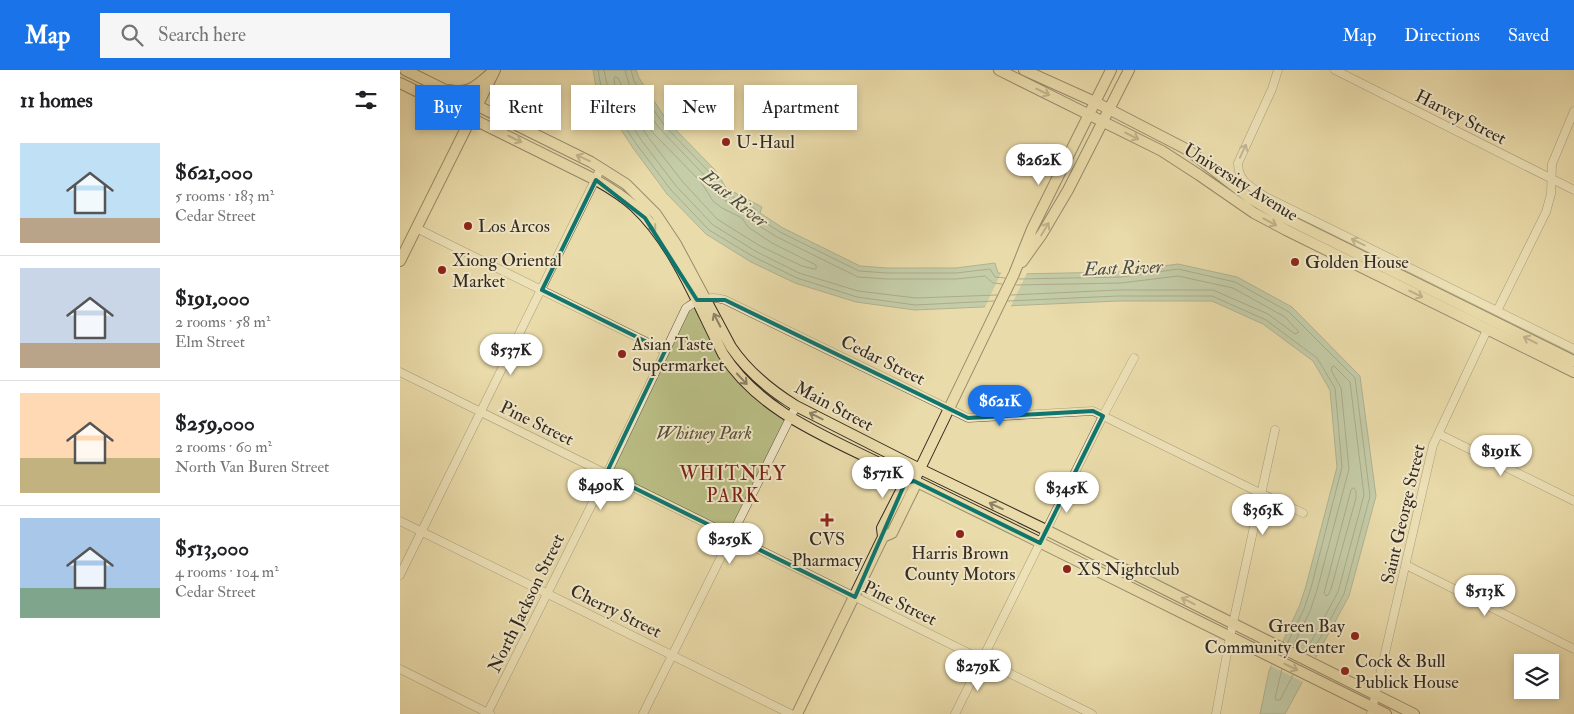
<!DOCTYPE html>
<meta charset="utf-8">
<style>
:root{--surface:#fff;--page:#f6f6f6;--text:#202124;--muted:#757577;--line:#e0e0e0;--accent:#1a73e8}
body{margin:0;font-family:"IM FELL Double Pica",serif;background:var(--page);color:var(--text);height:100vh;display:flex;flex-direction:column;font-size:19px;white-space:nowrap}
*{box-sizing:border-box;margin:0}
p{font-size:16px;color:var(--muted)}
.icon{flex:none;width:28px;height:28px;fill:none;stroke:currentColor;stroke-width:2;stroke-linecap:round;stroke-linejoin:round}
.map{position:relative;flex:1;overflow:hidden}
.sheet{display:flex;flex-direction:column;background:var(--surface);width:400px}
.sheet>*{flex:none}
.guide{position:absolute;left:15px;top:15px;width:475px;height:45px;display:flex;gap:10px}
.buttons{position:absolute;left:1114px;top:584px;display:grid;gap:10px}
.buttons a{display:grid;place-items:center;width:45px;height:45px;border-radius:0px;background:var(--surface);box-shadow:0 2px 8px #0003;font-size:25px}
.price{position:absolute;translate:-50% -42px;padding:0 11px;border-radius:18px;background:#fff;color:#222;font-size:16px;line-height:32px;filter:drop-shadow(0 1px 2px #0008)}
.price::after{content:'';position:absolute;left:50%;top:30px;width:15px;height:11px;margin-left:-8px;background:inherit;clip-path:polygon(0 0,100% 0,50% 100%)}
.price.active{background:var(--accent);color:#fff}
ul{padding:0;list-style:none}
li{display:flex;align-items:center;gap:15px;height:125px;padding:0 20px}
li+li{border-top:1px solid var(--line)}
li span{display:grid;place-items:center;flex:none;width:140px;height:100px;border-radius:0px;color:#555}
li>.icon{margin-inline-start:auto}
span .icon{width:60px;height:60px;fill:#fffc;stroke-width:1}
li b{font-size:21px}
h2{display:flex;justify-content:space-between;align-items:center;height:60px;padding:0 20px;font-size:21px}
.chip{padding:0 18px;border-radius:0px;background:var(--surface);box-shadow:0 2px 8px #0003;font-size:18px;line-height:45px}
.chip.active{background:var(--accent);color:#fff}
header{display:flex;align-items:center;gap:30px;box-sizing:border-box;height:70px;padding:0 25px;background:var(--accent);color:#fff}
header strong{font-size:24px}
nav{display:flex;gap:28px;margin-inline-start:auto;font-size:18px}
.search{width:350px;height:45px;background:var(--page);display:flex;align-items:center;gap:12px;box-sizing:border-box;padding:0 18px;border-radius:0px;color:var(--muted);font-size:19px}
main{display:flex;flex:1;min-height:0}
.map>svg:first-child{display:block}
</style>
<header>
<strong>Map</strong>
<div class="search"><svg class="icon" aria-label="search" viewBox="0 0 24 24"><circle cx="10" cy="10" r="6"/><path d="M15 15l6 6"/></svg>Search here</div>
<nav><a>Map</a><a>Directions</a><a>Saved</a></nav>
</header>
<main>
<section class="sheet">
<h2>11 homes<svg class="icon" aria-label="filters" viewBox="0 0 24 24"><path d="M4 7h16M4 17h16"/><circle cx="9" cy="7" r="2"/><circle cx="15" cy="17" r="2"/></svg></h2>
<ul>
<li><span style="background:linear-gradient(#bfe0f5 75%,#b9a48a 0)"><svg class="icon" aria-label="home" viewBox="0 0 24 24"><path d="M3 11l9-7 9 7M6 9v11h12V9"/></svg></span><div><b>$621,000</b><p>5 rooms · 183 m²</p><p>Cedar Street</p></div></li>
<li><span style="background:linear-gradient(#c9d6e8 75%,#b9a48a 0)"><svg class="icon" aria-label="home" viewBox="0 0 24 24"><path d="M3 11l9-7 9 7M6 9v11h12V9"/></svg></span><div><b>$191,000</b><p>2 rooms · 58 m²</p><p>Elm Street</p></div></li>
<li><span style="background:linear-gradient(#ffd9b3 65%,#c2b280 0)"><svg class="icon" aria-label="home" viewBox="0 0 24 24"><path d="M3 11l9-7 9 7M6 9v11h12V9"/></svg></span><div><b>$259,000</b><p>2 rooms · 60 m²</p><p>North Van Buren Street</p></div></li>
<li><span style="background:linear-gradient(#a9c7e8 70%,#7fa58c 0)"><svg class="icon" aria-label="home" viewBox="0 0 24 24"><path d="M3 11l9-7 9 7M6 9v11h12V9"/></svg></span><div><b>$513,000</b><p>4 rooms · 104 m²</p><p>Cedar Street</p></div></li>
</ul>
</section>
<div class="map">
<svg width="1174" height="644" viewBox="0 0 1174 644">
<rect width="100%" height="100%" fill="#eadbaa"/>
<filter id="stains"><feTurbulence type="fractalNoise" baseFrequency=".004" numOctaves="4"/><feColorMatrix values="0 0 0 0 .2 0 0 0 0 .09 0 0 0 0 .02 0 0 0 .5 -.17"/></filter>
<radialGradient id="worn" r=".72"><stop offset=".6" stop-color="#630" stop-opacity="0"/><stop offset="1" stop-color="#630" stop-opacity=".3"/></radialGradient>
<path fill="#babf86" stroke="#767454" d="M295,232l55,75 13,13 29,24 -60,122 -126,-62 80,-166z"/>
<path fill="#98bba7" stroke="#708172" d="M193,0h43l3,8 29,44 48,49 10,17 36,19 -2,6 23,15 77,38 27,2h69l39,-5 3,10 16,1 106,-2 58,-8 59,13 55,30 68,69 16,120 -27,100 -64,118h-25l9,-43 30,-64 7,-21 31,-119 -7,-77 -17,-29 -50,-37 -51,-23h-94l-203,9 -59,-8 -61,-19 -44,-21 -45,-28 -39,-40 -34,-46 -36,-55z"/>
<path fill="#eadbaa" d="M602,201h26l-18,37 -26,1z
M884,571l32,16 -13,25 -32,-16z"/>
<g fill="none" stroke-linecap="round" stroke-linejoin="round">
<path stroke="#667264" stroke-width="1" d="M198,0l4,22 35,53 34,45 38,40 45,27 43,21 60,19 58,8 79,-4
M204,0l4,19 34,52 34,45 37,39 44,27 42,21 59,18 58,7 81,-3
M225,0l4,14 30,44 47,49 11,18 9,6 22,11 5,10 24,15 81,40 29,2h69l29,-3 8,7 9,1
M231,0l3,11 30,44 47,49 11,17 33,18 2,8 23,15 79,39 28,2h69l34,-4 5,8 10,1
M215,7l3,1 5,10 30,45 48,49 12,19 9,7 20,10 6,9 24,16 44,22v4h-2l-12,-3 -42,-20 -43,-27 -35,-38 -34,-44 -33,-51 -1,-7z
M619,209l102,-2 57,-8 57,13 54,30 66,66 15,118 -26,98 -33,61
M611,225l107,-5h95l55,24 27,20 4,-2 -14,-15 -52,-29 -55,-12 -57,7 -105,2
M608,231l110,-5h94l54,24 51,38 18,30 7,79 -31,121 -7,21 -17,35
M954,418l2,3v7l-25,91 -3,6 -2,1 -2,-3 27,-103z
M893,576l17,-35 7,-21 32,-121 -8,-81 -10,-18 1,-3 2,-1 16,16 14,113 -26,97 -33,61
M882,599l-7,29 1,2h4l13,-25"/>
<defs>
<path id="minor" d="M878,0l-6,19 -34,74c0,18 12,23 26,33l310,153
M935,0l239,120
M16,158l249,123
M1097,241l49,-99 5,-18 1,-30 22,-53
M0,302l692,342
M1039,364l135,67
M0,451l391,193
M1006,495l168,84
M0,505l201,-407
M0,599l90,45
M87,644l116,-232 83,-174c12,-9 24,-13 39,-8l243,118 125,-7 167,82 43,20
M243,644l153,-308
M555,644l148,-298 31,-58
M816,644l14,-77 45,-207
M971,644l62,-269 54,-115"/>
<path id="major" d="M5,0l186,92 35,22 30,30 20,30 55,103c17,25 39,43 65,59l124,63 126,61 368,184
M599,0l163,81 37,24 55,38 32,17 288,142
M624,0l71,32 93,48 63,49 24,14 299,148
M0,13l196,97c14,8 27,16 38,26 41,38 64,99 89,148 36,57 102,82 160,111 53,27 106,52 158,78 115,57 230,114 345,171
M50,20c19,4 26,-4 40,-16
M0,191l95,-191
M622,192l20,-28 26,-44 61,-120
M483,467l9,-4 22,-45v-7l100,-207 18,-45 79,-159
M397,644l86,-177 -1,-9 23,-45 9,-2"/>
</defs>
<use href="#minor" stroke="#615644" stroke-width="9"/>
<use href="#major" stroke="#332a22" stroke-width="12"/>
<use href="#minor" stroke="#f1e8c8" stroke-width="8"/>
<use href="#major" stroke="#eadbaa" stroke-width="10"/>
</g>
<defs><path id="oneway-shaft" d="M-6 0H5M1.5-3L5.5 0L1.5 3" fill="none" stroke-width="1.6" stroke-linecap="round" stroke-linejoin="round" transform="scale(1.25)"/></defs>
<g stroke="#8e8266">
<use href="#oneway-shaft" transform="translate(643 22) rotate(26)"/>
<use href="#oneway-shaft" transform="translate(732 66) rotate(27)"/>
<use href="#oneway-shaft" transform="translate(115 69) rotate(26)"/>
<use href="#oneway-shaft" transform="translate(183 88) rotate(-156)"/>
<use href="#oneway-shaft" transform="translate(870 152) rotate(28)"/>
<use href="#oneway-shaft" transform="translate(251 155) rotate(51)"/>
<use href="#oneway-shaft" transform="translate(645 159) rotate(-59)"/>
<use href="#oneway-shaft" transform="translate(1016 224) rotate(26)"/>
<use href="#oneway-shaft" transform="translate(317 250) rotate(-117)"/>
<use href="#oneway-shaft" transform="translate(1130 270) rotate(-153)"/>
<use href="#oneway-shaft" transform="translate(342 309) rotate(47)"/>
<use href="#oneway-shaft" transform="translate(416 346) rotate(-153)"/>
<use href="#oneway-shaft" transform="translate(596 436) rotate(-155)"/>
<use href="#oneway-shaft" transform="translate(788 531) rotate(-153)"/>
<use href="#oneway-shaft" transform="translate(891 597) rotate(26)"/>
</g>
<g stroke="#928975">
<use href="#oneway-shaft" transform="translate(843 81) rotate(-65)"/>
<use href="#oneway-shaft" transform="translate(958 172) rotate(-154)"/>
</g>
<path d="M0 0H1174V644H0ZM196,110l49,38 52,82h28l243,118 125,-7 10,5 -63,127 -126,-62 -9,2 -50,114 -249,-123 59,-123 -123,-61z" fill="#eadbaa" fill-opacity=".55" fill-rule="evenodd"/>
<path fill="none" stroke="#0f766e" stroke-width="4" stroke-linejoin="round" d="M196,110l49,38 52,82h28l243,118 125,-7 10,5 -63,127 -126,-62 -9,2 -50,114 -249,-123 59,-123 -123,-61z"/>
<g fill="#8f2418" stroke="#f1e8c8" stroke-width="2">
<circle cx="326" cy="72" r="5"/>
<circle cx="68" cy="156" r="5"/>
<circle cx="895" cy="192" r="5"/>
<circle cx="42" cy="200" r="5"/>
<circle cx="222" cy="284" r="5"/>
<path d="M424.5 442.5h5v5h5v5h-5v5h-5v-5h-5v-5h5z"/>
<circle cx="560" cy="464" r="5"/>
<circle cx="667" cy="499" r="5"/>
<circle cx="955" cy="566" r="5"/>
<circle cx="945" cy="601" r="5"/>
</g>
<g text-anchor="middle" stroke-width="4" stroke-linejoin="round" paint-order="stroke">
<g font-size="18" fill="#332a22" stroke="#f1e8c8">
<text transform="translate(1061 47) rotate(27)" y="6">Harvey Street</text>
<text transform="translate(841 112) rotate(32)" y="6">University Avenue</text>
<text transform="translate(483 290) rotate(26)" y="6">Cedar Street</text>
<text transform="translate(434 336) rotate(28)" y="6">Main Street</text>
<text transform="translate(137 353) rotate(26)" y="6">Pine Street</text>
<text transform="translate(1003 444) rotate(-77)" y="6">Saint George Street</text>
<text transform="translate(126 533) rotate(-64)" y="6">North Jackson Street</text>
<text transform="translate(500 533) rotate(26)" y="6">Pine Street</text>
<text transform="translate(216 541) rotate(26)" y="6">Cherry Street</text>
</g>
<g font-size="18" fill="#332a22" stroke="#f1e8c8" text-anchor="start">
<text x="336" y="78">U-Haul</text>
<text x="78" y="162">Los Arcos</text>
<text x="52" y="196">Xiong Oriental<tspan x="52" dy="21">Market</tspan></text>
<text x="905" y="198">Golden House</text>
<text x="232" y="280">Asian Taste<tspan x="232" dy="21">Supermarket</tspan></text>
<text x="427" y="475" text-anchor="middle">CVS<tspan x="427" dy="21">Pharmacy</tspan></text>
<text x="560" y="489" text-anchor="middle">Harris Brown<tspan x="560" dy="21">County Motors</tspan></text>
<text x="677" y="505">XS Nightclub</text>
<text x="945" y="562" text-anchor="end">Green Bay<tspan x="945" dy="21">Community Center</tspan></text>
<text x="955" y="597">Cock &amp; Bull<tspan x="955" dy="21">Publick House</tspan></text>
</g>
<g font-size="18" font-style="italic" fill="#554f3b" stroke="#f1e8c8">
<text x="304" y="369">Whitney Park</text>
</g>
<g font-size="19" font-style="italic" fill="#4c4e43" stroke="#f1e8c8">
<text transform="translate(335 128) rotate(39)" y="7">East River</text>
<text transform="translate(723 197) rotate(-2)" y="7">East River</text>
</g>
<g font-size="19" letter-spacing="1" fill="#7a1f14" stroke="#f1e8c8">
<text x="333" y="410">WHITNEY<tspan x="333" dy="22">PARK</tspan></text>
</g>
</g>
<rect width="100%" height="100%" filter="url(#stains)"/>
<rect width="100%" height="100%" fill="url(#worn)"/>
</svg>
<div class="buttons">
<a><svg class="icon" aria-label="layers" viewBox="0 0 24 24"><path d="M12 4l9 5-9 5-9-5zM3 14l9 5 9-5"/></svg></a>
</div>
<b class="price" style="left:639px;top:116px">$262K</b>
<b class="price" style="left:111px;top:306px">$537K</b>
<b class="price active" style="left:600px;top:357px">$621K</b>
<b class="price" style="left:1101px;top:407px">$191K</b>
<b class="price" style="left:483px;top:429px">$571K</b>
<b class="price" style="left:201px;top:441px">$490K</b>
<b class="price" style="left:667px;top:444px">$345K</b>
<b class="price" style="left:863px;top:466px">$363K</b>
<b class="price" style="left:330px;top:495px">$259K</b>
<b class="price" style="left:1085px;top:547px">$513K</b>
<b class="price" style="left:578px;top:622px">$279K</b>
<div class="guide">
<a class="chip active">Buy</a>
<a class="chip">Rent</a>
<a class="chip">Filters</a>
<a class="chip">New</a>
<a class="chip">Apartment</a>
</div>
</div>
</main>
